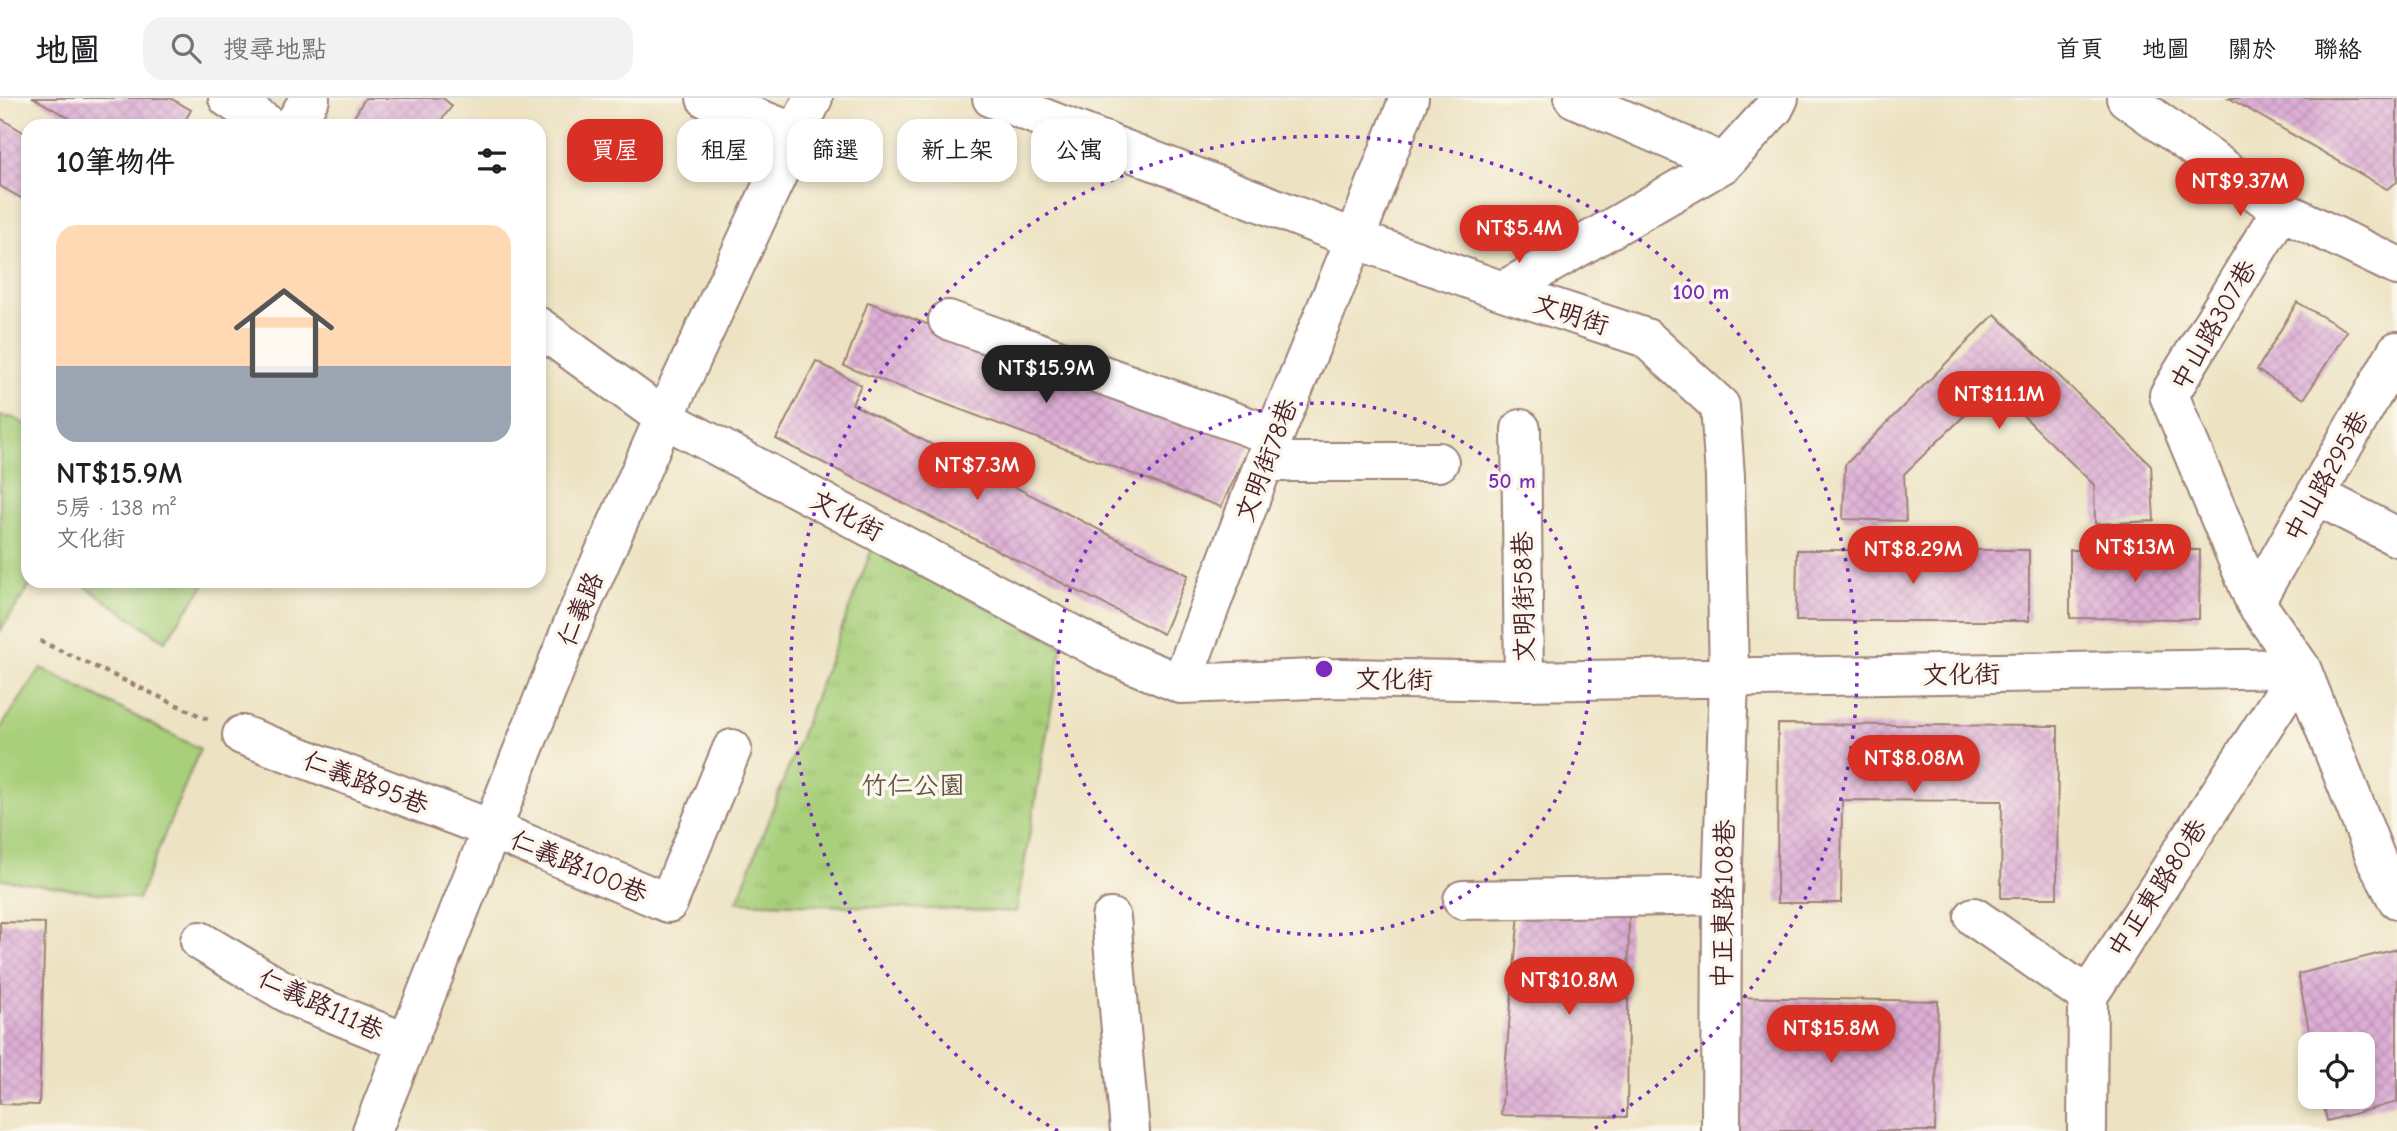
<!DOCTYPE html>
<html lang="zh-TW">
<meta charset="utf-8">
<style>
:root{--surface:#fff;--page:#f2f2f2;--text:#202124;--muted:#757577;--line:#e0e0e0;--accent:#d93025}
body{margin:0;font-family:"Comic Neue","LXGW WenKai TC",sans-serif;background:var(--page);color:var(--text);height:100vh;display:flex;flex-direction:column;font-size:26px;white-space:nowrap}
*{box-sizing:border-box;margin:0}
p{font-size:23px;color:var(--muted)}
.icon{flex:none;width:38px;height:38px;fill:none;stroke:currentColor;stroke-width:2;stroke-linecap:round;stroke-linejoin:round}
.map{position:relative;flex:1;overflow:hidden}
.details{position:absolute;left:21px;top:21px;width:525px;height:469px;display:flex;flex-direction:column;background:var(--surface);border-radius:21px;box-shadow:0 4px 10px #0003}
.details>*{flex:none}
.guide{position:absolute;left:567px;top:21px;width:665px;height:63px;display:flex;gap:14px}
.buttons{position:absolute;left:2298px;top:934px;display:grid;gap:14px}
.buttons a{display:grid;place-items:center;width:77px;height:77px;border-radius:14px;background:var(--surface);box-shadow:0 4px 10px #0003;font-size:35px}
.price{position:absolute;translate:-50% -60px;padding:0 16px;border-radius:24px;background:var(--accent);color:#fff;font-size:23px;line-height:46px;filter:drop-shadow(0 2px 4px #0008)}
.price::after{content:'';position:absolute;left:50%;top:42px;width:21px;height:16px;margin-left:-10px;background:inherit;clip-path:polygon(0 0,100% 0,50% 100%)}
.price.selected{background:#222;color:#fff}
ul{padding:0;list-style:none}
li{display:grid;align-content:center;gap:14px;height:371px;padding:0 35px}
li span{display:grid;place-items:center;height:217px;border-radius:21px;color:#555}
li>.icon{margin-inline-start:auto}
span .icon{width:126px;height:126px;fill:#fffc;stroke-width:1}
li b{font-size:30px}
h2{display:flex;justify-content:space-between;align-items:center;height:84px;padding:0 35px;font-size:30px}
.pill{padding:0 24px;border-radius:21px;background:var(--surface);box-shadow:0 4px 10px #0003;font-size:24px;line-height:63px}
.pill.selected{background:var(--accent);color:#fff}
header{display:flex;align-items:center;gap:42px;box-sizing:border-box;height:98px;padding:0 35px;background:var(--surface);border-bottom:2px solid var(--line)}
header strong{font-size:33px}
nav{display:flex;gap:38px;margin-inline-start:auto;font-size:24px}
.search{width:490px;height:63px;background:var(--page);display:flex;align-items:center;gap:18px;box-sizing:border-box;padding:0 24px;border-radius:21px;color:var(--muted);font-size:26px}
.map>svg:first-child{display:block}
</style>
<header>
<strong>地圖</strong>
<div class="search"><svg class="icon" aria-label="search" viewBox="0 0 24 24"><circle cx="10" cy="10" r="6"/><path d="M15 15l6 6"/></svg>搜尋地點</div>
<nav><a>首頁</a><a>地圖</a><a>關於</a><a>聯絡</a></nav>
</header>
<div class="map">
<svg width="2397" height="1033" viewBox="0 0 2397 1033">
<defs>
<pattern id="park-tufts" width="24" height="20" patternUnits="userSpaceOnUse" patternTransform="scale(1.75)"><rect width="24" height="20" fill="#a8cf7a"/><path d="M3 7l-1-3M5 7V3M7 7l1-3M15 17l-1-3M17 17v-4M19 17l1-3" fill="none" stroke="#92b16a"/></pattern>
<pattern id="building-cross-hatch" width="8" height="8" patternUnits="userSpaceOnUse" patternTransform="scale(1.75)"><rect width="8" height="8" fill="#ddaed5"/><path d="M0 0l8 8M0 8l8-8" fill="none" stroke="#bf95b7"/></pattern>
</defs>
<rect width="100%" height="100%" fill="#fbf7ec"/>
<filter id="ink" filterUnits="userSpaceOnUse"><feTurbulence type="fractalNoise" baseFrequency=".0143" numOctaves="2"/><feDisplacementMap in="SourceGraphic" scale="14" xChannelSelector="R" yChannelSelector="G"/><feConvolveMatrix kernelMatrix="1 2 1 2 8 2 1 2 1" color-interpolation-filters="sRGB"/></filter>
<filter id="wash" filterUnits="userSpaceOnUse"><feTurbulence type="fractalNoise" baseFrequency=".00686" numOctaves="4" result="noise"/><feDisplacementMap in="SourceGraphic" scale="28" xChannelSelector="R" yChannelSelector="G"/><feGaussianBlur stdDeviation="1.57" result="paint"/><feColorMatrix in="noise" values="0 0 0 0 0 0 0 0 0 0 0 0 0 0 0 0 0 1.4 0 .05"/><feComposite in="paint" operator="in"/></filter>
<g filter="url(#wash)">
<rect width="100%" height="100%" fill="#ede3c3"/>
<path fill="#a8cf7a" stroke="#797752" stroke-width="2" d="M0,318l14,2 14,8v155h5l-33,50z
M90,483h117l-42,60 -79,-54z
M41,570l159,81 -62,150 -138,-20v-150z"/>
<path fill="url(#park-tufts)" stroke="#797752" stroke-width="2" d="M872,451l190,97 -46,266 -279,-10z"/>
<g id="blocks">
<path fill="url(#building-cross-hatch)" d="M34,0h136l21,12 -9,16h-99z
M365,0h78l9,8 -15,20h-88z
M2229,0h168v84l-10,7z
M0,20l28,17v67l-28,-16z
M868,204l382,143 -29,62 -377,-141z
M2297,204l50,29 -43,68 -47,-29z
M1995,216l156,151 3,56 -59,3 -1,-39 -100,-98 -90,87 2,47 -63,-2 2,-54z
M816,263l45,24 -9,19 336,171 -25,59 -387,-195z
M1797,452h232v71h-233z
M2070,452h130l-1,69 -129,-1z
M1778,626l280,2 -1,172h-56l1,-97 -160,-1 -1,103h-64z
M1519,815h110l-2,204 -126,-2z
M0,824l45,1 -6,182 -39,-1z
M2397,851v153l-70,19 -5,-24h40v-52h-50l-14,-71z
M1729,899l209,4 -3,130h-209z"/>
</g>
</g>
<g filter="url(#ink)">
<use href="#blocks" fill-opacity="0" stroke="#9c8177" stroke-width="2"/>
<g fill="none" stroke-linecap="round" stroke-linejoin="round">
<defs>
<path id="minor" d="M228,0l42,28
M706,0l92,36
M992,0l363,141 148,52 143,47 74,68 5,70 4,202 -7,217 -1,236
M1574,0l150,65
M2126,0l155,112 116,56
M293,28l17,-28
M2281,112l-112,185 86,207 46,66 76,193 20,38
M1503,193l221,-128 50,-55 5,-10
M948,222l326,116
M539,229l125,91 445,236 72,30 159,-6 184,3 777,-13
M1521,331l3,252
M1265,364h174
M2316,397l81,42
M2255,504l142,-251
M1181,586l93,-248 81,-197 54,-141
M242,637l249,94 177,74 64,-154
M1463,802l259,-5
M1974,819l114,79
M1111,820l19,213
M200,843l96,57 111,45
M372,1033l201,-507 91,-206 149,-320
M2087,1033l1,-135 213,-328"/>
</defs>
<use href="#minor" stroke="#9c8177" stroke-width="42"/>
<path stroke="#9c8177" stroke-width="4.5" stroke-dasharray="5 5" stroke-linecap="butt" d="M40,543l169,79"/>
<use href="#minor" stroke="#fff" stroke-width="38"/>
</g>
</g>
<g fill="none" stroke="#7b2cbf" stroke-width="3.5" stroke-dasharray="3.5 7">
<circle cx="1324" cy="571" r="266"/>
<path d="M1058 1033A533 533 0 1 1 1590 1033"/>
</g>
<g text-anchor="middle" stroke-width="7" stroke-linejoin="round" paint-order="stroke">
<g font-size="26" fill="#4a1f2b" stroke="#fbf7ec">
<text transform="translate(1571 216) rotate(18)" y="9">文明街</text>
<text transform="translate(2213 227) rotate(-60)" y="9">中山路307巷</text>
<text transform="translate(1266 362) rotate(-69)" y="9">文明街78巷</text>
<text transform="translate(2326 378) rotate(-61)" y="9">中山路295巷</text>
<text transform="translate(847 417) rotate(28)" y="9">文化街</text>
<text transform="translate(1523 499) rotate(-91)" y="9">文明街58巷</text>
<text transform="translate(580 511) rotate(-67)" y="9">仁義路</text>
<text transform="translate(1961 576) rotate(-1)" y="9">文化街</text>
<text transform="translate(1394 581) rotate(1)" y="9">文化街</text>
<text transform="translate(366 684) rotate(21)" y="9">仁義路95巷</text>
<text transform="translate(579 768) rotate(23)" y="9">仁義路100巷</text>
<text transform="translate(2157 790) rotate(-57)" y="9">中正東路80巷</text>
<text transform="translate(1723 806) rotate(-89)" y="9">中正東路108巷</text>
<text transform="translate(321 906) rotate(25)" y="9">仁義路111巷</text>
</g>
<g font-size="26" fill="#665443" stroke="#fbf7ec">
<text x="913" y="696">竹仁公園</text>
</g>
</g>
<circle cx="1324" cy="571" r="10" fill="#7b2cbf" stroke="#fbf7ec" stroke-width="3.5"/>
<g font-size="21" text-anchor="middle" font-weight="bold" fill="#7b2cbf" stroke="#fbf7ec" stroke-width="7" stroke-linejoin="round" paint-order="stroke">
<text x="1701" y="201">100 m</text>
<text x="1512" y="390">50 m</text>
</g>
</svg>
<div class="buttons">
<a><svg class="icon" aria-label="locate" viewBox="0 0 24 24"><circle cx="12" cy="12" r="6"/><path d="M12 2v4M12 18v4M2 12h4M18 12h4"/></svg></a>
</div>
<b class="price" style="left:2240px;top:120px">NT$9.37M</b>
<b class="price" style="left:1519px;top:167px">NT$5.4M</b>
<b class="price selected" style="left:1046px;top:307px">NT$15.9M</b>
<b class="price" style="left:1999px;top:333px">NT$11.1M</b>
<b class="price" style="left:977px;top:404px">NT$7.3M</b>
<b class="price" style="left:2135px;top:486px">NT$13M</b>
<b class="price" style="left:1913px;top:488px">NT$8.29M</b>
<b class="price" style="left:1914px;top:697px">NT$8.08M</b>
<b class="price" style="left:1569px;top:919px">NT$10.8M</b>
<b class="price" style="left:1831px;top:967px">NT$15.8M</b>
<div class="guide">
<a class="pill selected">買屋</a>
<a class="pill">租屋</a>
<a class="pill">篩選</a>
<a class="pill">新上架</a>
<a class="pill">公寓</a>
</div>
<section class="details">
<h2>10筆物件<svg class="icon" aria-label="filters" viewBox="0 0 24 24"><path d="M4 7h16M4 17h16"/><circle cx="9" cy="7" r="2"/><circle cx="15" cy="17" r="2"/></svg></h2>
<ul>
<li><span style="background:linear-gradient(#ffd9b3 65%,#9aa5b1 0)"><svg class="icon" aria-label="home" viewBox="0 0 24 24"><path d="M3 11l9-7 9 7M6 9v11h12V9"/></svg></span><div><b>NT$15.9M</b><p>5房 · 138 m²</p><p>文化街</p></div></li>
</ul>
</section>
</div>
